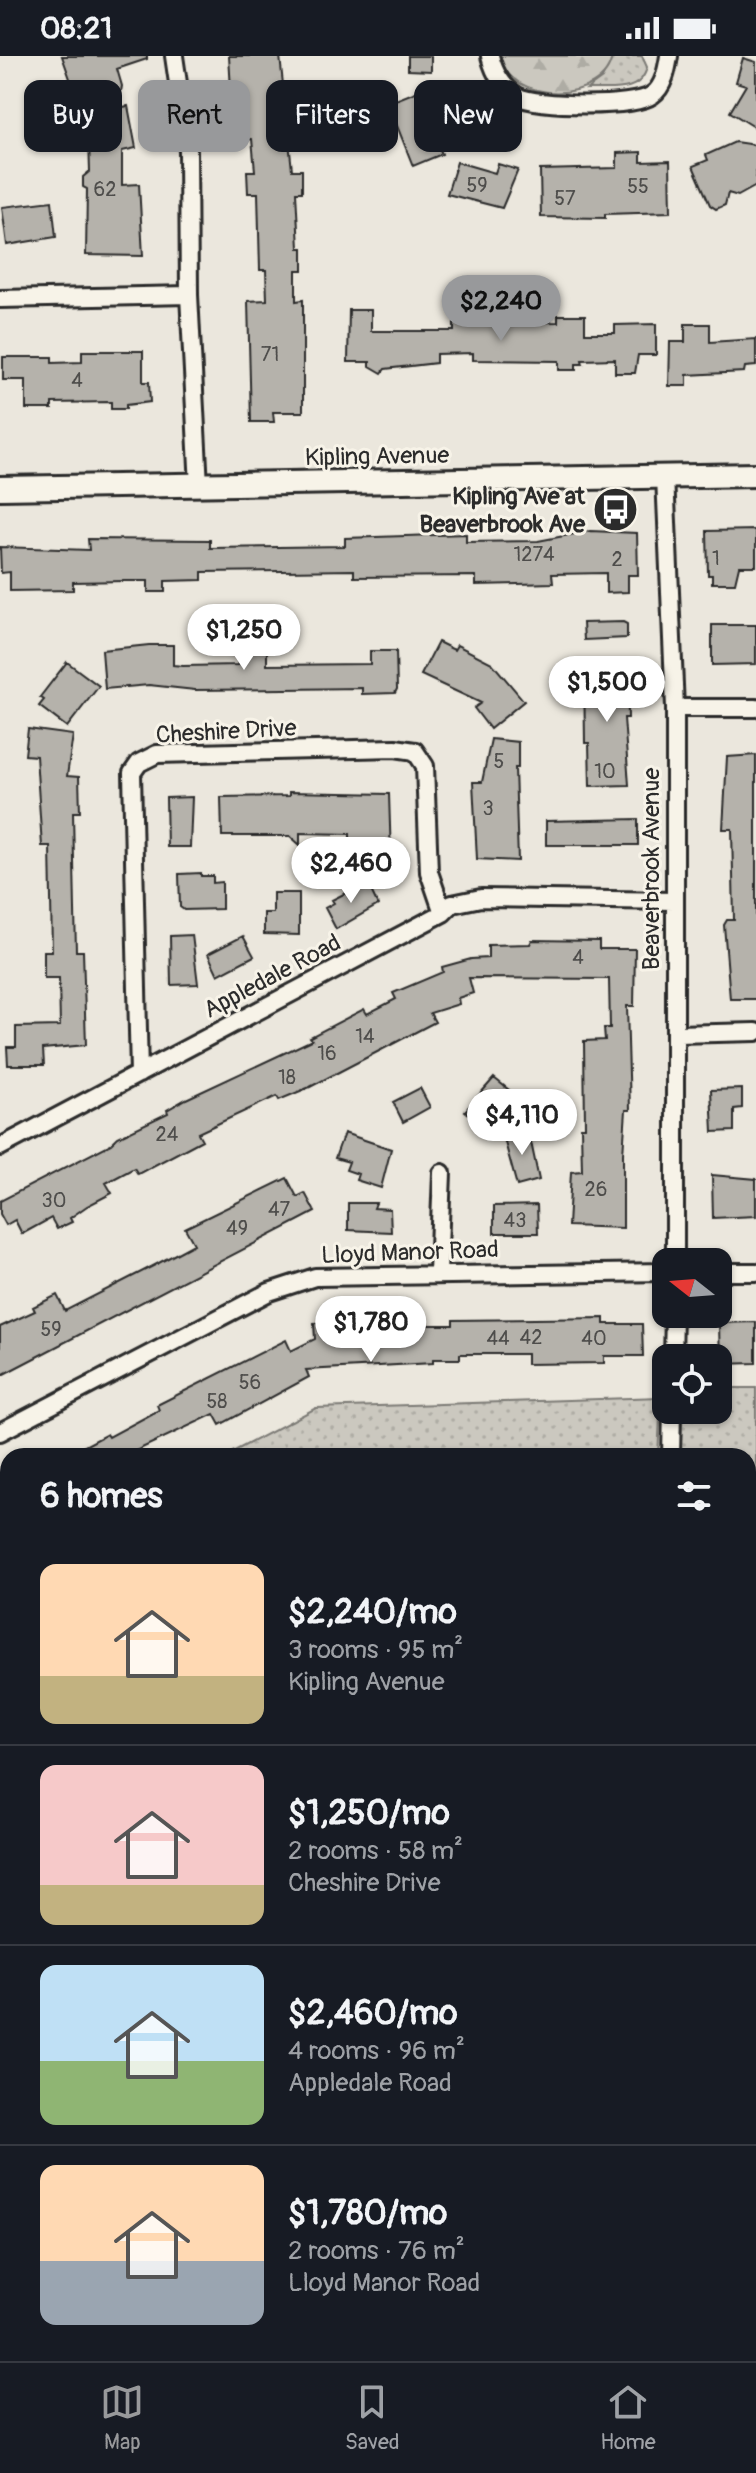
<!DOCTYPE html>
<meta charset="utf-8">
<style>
:root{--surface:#171b24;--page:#242831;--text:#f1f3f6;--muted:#9ea1a6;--line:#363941;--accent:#98999b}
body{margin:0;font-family:Pangolin,sans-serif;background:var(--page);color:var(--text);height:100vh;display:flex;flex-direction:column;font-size:30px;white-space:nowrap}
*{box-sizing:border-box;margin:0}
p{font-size:26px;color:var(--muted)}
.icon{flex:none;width:44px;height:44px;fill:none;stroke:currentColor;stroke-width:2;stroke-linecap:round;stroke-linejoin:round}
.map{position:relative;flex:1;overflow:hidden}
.side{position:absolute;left:0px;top:1392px;width:756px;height:914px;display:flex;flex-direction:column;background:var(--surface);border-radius:24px 24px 0 0;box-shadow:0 2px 6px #0004}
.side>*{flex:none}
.hud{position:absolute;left:24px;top:24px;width:708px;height:72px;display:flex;gap:16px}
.needle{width:52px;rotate:287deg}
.buttons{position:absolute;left:652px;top:1192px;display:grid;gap:16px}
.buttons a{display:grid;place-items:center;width:80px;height:80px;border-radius:16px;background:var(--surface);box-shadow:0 2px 6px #0004;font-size:40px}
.price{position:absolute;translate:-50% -68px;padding:0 18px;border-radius:28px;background:#fff;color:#222;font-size:26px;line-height:52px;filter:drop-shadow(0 2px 4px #0008)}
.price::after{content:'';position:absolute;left:50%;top:48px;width:24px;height:18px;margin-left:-12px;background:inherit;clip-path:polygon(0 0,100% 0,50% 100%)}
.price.current{background:var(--accent);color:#111}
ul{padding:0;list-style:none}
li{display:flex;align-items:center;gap:24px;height:200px;padding:0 40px}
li+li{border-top:2px solid var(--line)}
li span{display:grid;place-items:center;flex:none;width:224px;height:160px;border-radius:16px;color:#555}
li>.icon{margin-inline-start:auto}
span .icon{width:96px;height:96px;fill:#fffc;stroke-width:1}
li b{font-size:34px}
h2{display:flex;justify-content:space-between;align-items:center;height:96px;padding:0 40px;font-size:34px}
.pill{padding:0 28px;border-radius:16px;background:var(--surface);box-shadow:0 2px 6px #0004;font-size:28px;line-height:72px}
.pill.current{background:var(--accent);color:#111}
.status{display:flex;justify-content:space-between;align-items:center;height:56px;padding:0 40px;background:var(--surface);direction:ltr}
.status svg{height:22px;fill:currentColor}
.tabs{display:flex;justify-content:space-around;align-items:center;height:112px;border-top:2px solid var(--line);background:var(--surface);font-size:22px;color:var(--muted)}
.tabs a{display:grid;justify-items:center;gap:4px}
.tabs .current{color:var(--accent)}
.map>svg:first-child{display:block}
</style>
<div class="status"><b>08:21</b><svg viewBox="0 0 49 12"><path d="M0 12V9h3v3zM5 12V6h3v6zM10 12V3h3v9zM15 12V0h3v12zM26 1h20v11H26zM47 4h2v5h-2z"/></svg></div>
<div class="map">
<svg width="756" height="2305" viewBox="0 0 756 2305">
<defs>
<pattern id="grass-dots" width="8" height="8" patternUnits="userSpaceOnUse" patternTransform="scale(2)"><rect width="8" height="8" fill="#cbc8bf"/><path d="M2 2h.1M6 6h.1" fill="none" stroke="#aeaca4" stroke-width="1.8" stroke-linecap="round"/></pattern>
<pattern id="forest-firs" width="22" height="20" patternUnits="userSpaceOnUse" patternTransform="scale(2)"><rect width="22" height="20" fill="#cbc8bf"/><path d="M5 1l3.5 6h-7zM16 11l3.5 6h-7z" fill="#aeaca4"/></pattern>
</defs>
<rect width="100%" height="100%" fill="#ebe7dd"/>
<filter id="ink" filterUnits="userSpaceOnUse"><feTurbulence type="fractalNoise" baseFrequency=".0125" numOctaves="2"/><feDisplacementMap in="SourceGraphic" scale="16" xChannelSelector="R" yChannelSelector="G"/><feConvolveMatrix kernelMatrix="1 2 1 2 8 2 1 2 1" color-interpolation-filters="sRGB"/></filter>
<g filter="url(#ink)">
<path fill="url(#grass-dots)" stroke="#7b7a75" stroke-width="2" d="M612,0h30l5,11c-6,28 -38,21 -60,22l15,-11z
M718,1332h38v258h-8v-190h-68l3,-46h35z
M661,1341l-3,59h-433l91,-48z
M8,1514v323l-8,4v-323z"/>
<path fill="url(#forest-firs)" stroke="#7b7a75" stroke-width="2" d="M500,0h112c-7,49 -104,48 -112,0z"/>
<path fill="#b5b2ab" stroke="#2b2b2b" stroke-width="2" d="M62,0h85v3l-30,10 5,17 -4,22 10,-2 8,42 -14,3v34l17,-1 4,72 -57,-1 1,-66 -4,-2v-10l7,-6 -1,-31 -5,1 -3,-15 5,-2z
M229,0h51l12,114h10v22h-6l3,56h4v22h-7v31l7,-1v112h-30l1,10h-23l-3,-121 19,-1 -1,-30h-6l-2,-77h-10l-1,-22h8l-3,-32 -11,1 -4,-51 -6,1z
M408,0h23v15l-23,-1z
M743,2l13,4v66l-26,-16 16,-27 -10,-3z
M428,31l10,25 -12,5 16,37 -29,12 -25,-63z
M735,86l21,3v41l-18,10 -10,-3 -3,12 -9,4 -6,-4 -17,-39 15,-6 -2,-5z
M641,96v10l29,-1 1,51 -66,2v4l-64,-1 -1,-47 77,-2v-15z
M457,106l38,11 3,-9 20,6 -16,38 -55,-14z
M52,145l4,36 -49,8 -5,-38z
M349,254h22v21h83v-8l104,-1v-7h27v18h30v-8l41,-1v31h-18l-3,18h-20v-14l-33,1 1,4h-7v6h-17v-9l-86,-1v-7l-37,1v9l-51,6 -3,4 -12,-7v-4h-22z
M685,268h25v18l46,-3v27l-11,1 -1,5 -57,3v11h-18l1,-44h15z
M82,295h61v31h6l1,20 -24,3v4h-15v-7l-59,1v6h-26v-29h-23v-23h49v6l30,-1z
M756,474v36h-17l-4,17h-23v-8h-4l-1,-44z
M590,475l47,2 1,42h-10v17l-22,1v-20l-54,1 1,9 -77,2v-9l-122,1v-7l-152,2v8l-37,1v11h-17v-11h-23l-52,1v8l-63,1v-19l-9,1 -1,-26 89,3 -1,-11 122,1v8l135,-2v-8l121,-4v8l72,-1z
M623,566l4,2v14l-43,2 -1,-17z
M712,569h44v39l-44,1z
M438,586l16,8 3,-5 35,18 32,38 -34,28 -16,-21 7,-5 -60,-28z
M149,589h24v20l10,1 55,-1v-11h10v-8h19v19l103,-1v-13h26l1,38 -2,4 -33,1v-6l-167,2 -46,-5 -44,4 -3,-39z
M67,606l32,24 -32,41 -28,-21 5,-6 -4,-3z
M584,610h43l1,52h-4l5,67 -39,1 -1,-43h-4z
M28,673l45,6 -6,41 12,1 1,35h-7l2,98 1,41h7l3,94 -43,4 1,16h-36l-1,-18h9v-20l44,-1 -1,-48h-15v-27h8l-2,-105h-8l-6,-90 -11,-1z
M491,683l27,3v26h-3l3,93 -41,-2 -4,-77h9z
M756,699v244h-26l-6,-74 3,-5h7l-2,-91h-9l4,-72z
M289,736l100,2 2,64 -41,-2v-22l-50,-1v12l-10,-9h-68l-1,-39 68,-1z
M192,741l-2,50h-23l-1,-49z
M638,763v26h-92v-24z
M201,817v3h12v7l9,-1v27l-38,1 -4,-3 -1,-33z
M367,826l11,23 -42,24 -11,-21 9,-5 -2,-3z
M273,837h26v42l-35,-1v-21h9z
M192,879l6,49 -27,1 -1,-49z
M243,880l11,20 -36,19 -10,-21z
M532,884l67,1v8h36l-1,57h-7l3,104h-4l-3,44v74l-55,-2 3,-54 11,-1 -1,-44h4l-1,-86 21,-1 -1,-12h6l-1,-49 -140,-1 4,15 -15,5 1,6 -29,9 5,9 -125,65 -31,13 -2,-4 -79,37 4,7 -64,34 -4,-6 -28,15 6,10 -25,13 -17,12 2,4 -15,7 -6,-11 -29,16 -7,-14 -9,5 -6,-11v-13l111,-57 7,-7 50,-24 -1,-3 19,-11 126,-59 -2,-3 54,-28 3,5 29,-15 -3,-6 50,-21 -1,-5 29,-8 17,-1v-13l42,-1z
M494,1022l20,16 -28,34 -21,-17z
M420,1032l10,19 -27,15 -10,-20z
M742,1033v19l-8,1v22l-21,1 -2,-42z
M528,1072l11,52 -22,6 -14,-51z
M344,1077l47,16 -10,39 -25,-8 2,-6 -12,-4 3,-8 -14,-4z
M712,1119l44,4v37l-43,2z
M287,1122l10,19 8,-4 10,19 -315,164v-49l35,-16 -2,-4 24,-12 8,16 90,-46 39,-21 -9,-16z
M348,1147h28l-2,5 16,1 1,23 -43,-2z
M537,1149l1,28h-44v-27z
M604,1262v6h38l1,32h-39v7l-77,1v-10h-67v5h-27v4l-127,7 3,7 -89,48 -6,-11 -89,42h-59l41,-22 2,3 50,-27 -2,-5 129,-65 5,11 24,-12 -1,-16 103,-3v5h36v-5z
M756,1266v41l-36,1 -1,-41z"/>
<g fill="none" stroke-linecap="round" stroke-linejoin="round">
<defs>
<path id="minor" d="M174,0l14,95 1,144 10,191
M490,0c4,16 12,31 27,40 18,11 117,12 135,-1 12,-8 15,-26 17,-39
M0,243l189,-4
M665,420l10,232v554
M675,652h81
M677,978l79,-2
M139,1018l-7,-301 7,-10 18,-9 238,-6 20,3 10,15 4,106 14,41
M0,1091l443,-234 9,-9 29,-6 193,3
M718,1216h38
M438,1217l4,-100
M673,1302l1,-44
M0,1376l269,-140 46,-15 351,-5
M671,1400l1,-46
M748,1704h8
M748,1929h8
M0,2189h8
M176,2298v7
M425,2298l1,7
M729,2298l16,7"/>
<path id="secondary" d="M0,432l756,-13"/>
</defs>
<use href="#minor" stroke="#2b2b2b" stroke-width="22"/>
<use href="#secondary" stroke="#2b2b2b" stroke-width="28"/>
<use href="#minor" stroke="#f7f3e8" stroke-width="16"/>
<use href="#secondary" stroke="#f7f3e8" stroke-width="22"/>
</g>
</g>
<defs>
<symbol id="bus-disc" viewBox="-11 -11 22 22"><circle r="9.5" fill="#2b2b2b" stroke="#f7f3e8"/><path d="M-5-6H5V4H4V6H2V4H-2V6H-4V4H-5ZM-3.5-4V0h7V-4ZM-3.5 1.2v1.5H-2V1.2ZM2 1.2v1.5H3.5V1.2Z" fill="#fff"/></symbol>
</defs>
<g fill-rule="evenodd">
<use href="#bus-disc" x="590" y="428" width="51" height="51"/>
</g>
<g text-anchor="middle" stroke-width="6" stroke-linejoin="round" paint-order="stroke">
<g font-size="20" fill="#4e4d4b">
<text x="477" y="136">59</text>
<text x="638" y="137">55</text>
<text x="105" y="140">62</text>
<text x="565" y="149">57</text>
<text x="270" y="305">71</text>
<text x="77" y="331">4</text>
<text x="534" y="505">1274</text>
<text x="716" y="509">1</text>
<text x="617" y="510">2</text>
<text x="499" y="712">5</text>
<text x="605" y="722">10</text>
<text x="488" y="759">3</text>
<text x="578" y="908">4</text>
<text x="365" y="987">14</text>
<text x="327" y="1004">16</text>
<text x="287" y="1028">18</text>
<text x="167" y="1085">24</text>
<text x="596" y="1140">26</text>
<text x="54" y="1151">30</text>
<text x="279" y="1160">47</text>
<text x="515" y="1171">43</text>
<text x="237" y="1179">49</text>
<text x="51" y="1280">59</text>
<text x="531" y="1288">42</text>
<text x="498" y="1289">44</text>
<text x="594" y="1289">40</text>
<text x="250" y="1333">56</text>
<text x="217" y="1352">58</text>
</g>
<g font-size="24" fill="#2b2b2b" stroke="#f7f3e8">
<text transform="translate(377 400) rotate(-1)" y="8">Kipling Avenue</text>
<text transform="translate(226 675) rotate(-3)" y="8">Cheshire Drive</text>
<text transform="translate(651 813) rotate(-90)" y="8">Beaverbrook Avenue</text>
<text transform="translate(272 920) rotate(-28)" y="8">Appledale Road</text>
<text transform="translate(410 1196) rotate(-2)" y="8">Lloyd Manor Road</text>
</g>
<g font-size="24" font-weight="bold" fill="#2b2b2b" stroke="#f7f3e8" text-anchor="end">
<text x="585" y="448">Kipling Ave at<tspan x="585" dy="28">Beaverbrook Ave</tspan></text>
</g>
</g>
</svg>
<div class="buttons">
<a><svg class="needle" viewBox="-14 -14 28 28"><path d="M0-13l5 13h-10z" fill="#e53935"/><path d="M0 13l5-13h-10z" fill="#9ea1a6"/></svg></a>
<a><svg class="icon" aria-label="locate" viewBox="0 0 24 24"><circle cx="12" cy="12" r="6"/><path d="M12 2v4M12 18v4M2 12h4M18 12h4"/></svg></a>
</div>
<b class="price current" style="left:501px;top:287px">$2,240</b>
<b class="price" style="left:244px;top:616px">$1,250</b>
<b class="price" style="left:607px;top:668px">$1,500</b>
<b class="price" style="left:351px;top:849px">$2,460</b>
<b class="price" style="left:522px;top:1101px">$4,110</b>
<b class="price" style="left:371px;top:1308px">$1,780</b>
<div class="hud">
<a class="pill">Buy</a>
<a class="pill current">Rent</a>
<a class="pill">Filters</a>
<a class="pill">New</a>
</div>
<section class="side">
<h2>6 homes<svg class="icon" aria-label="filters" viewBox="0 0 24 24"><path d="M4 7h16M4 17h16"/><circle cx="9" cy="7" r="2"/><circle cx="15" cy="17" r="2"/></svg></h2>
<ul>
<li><span style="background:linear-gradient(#ffd9b3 70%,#c2b280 0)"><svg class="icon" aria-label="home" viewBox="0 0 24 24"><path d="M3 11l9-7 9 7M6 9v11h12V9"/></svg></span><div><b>$2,240/mo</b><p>3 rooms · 95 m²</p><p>Kipling Avenue</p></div></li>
<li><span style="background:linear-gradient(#f6c9c9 75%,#c2b280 0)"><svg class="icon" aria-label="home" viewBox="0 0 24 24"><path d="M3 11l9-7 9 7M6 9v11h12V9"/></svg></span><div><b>$1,250/mo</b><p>2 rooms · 58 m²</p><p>Cheshire Drive</p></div></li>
<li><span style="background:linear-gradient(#bfe0f5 60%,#8fb573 0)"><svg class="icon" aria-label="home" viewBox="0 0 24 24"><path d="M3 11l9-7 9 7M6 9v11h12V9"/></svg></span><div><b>$2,460/mo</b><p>4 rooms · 96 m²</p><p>Appledale Road</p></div></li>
<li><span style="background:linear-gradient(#ffd9b3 60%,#9aa5b1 0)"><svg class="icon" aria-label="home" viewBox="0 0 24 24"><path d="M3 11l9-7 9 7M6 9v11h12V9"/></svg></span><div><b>$1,780/mo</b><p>2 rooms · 76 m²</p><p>Lloyd Manor Road</p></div></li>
</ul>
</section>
</div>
<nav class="tabs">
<a class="current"><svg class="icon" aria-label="map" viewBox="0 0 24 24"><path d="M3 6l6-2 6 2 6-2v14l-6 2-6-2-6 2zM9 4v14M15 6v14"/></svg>Map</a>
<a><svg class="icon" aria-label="saved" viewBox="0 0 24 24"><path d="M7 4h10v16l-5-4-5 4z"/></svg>Saved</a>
<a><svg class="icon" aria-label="home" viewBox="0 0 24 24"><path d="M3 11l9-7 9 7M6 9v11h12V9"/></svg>Home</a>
</nav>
